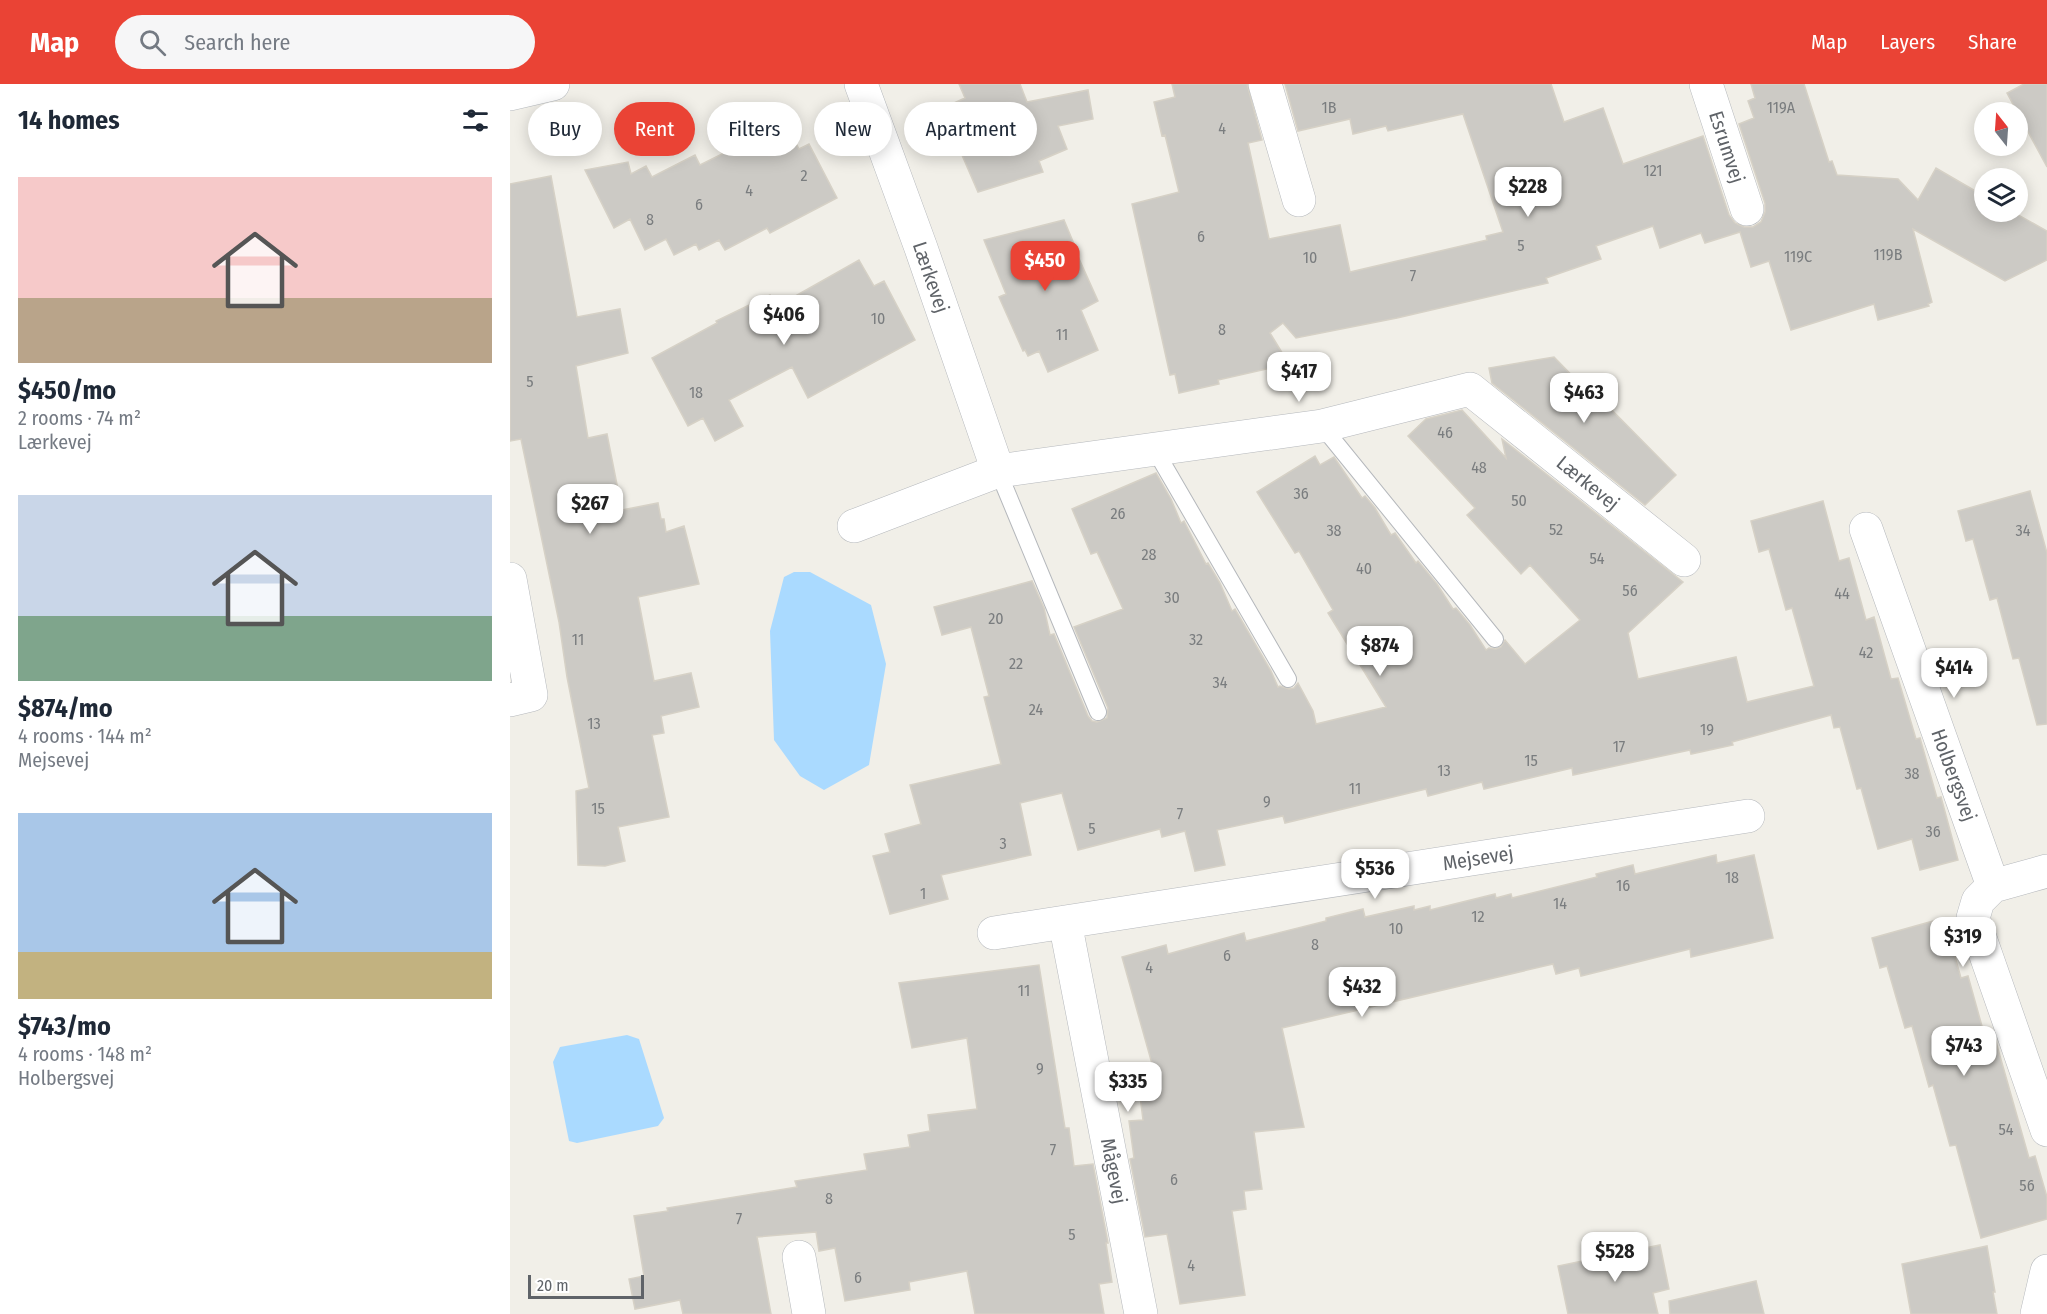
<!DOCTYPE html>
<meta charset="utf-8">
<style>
:root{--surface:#fff;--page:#f6f6f7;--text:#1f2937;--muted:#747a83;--accent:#ea4335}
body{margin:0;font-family:"Fira Sans Condensed",sans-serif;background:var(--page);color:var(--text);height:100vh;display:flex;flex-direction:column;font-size:22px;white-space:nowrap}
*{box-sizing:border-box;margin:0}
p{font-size:20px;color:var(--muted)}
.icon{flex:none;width:33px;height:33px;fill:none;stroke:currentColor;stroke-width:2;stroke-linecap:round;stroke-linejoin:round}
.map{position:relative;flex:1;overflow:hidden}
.details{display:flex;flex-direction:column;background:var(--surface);width:510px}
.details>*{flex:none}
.hud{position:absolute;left:18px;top:18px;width:570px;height:54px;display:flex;gap:12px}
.needle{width:39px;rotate:343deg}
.tools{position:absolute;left:1464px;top:18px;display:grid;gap:12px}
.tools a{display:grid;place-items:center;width:54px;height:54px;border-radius:50%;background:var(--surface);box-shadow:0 3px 15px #0003;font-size:30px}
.scale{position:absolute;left:18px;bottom:15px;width:116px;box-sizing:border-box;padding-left:6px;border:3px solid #5f6368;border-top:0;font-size:16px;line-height:21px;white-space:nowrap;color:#5f6368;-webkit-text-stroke:4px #fff;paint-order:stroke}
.price{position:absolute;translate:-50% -51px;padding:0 14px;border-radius:12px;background:#fff;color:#222;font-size:20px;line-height:39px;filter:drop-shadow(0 2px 3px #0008)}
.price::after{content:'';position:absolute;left:50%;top:36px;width:18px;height:14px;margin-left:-9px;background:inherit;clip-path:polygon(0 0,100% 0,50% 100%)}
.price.selected{background:var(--accent);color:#fff}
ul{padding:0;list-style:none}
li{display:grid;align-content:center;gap:12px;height:318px;padding:0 18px}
li span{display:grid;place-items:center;height:186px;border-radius:0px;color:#555}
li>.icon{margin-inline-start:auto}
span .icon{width:108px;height:108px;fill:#fffc;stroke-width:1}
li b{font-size:26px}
h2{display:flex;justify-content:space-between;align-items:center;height:72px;padding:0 18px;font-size:26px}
.chip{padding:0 21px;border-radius:27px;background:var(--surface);box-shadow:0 3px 15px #0003;font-size:21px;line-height:54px}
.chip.selected{background:var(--accent);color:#fff}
header{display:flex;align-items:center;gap:36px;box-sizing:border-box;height:84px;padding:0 30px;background:var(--accent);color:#fff}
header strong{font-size:28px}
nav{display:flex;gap:33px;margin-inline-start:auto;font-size:21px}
.search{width:420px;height:54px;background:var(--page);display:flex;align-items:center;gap:15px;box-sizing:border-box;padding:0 21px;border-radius:33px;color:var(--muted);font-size:22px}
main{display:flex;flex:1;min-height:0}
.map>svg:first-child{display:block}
</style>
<header>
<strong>Map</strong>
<div class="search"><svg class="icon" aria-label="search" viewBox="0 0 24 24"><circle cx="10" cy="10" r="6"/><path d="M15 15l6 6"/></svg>Search here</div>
<nav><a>Map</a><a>Layers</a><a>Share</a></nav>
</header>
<main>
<section class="details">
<h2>14 homes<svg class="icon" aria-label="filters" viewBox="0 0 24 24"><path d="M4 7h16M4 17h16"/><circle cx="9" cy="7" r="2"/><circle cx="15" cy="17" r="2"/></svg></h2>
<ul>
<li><span style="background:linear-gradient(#f6c9c9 65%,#b9a48a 0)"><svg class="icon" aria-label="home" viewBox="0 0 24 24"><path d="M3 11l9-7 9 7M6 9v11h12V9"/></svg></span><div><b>$450/mo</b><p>2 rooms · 74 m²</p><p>Lærkevej</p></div></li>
<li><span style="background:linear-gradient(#c9d6e8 65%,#7fa58c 0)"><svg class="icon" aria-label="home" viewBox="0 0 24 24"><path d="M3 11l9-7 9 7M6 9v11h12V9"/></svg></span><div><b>$874/mo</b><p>4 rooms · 144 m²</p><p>Mejsevej</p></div></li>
<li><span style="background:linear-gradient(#a9c7e8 75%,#c2b280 0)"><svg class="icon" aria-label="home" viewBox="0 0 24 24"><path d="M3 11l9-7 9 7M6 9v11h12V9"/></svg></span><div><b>$743/mo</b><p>4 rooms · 148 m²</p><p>Holbergsvej</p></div></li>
</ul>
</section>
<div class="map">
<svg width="1537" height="1230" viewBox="0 0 1537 1230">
<rect width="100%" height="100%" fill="#f1efe8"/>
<path fill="#aadaff" d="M284,488h16l61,33 15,59 -17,101 -45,25 -24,-14 -26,-36 -4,-109 14,-54z
M117,951l12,4 25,79 -6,8 -81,17 -8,-2 -16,-79 7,-15z"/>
<path fill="#cccac5" stroke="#d6d1c6" stroke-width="1.5" d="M449,0h61l7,18 61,-12 5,29 -35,7 9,23 -28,12 4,11 -65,20 -20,-46 7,-3 -18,-37 18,-8z
M662,0h75l15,56 -14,3 21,96 71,-14 10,47 137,-32 -1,-4 17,-4 -40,-118 -75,17 -2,-5 -33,8 -3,-15 -52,12 -13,-47h266l13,38 39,-14 20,56 80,-28 26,79 6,8 9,4h9l8,-5 4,-10v-9l-26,-79 15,-6 -6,-17 7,-3 -4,-14h53l25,78 3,-1 5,14 61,4 20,21 18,-32 48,28v16h29l34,19v29l-42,21 -92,-52 19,73 -4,2 1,2 -51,14 -4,-16 -83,26 -22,-69 -18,6 -11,-35 -35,11 -4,-10 -41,15 -7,-22 -57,20 5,13 -55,19 2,5 -151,35 -101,20 -13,-15 -13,10 19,31 -71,16 1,4 -40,9 -4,-19 -5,1 -38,-171 47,-12 -14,-57 -3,1 -8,-34 21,-5z
M1514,0h23v83l-40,-74z
M281,49l8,16 10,-5 28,54 -67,35 -3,-5 -42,22 -6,-10 -20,10 -3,-6 -22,11 -8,-16 -21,11 -15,-31 -16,9 -29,-58 43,-8 3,12 15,-8 6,11 43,-22 5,10 42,-21 5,10z
M41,92l26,141 43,-8 8,44 -52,13 12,72 19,-4 15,76 36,-7 3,16h3l2,13 18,-6 15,58 -61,13 16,84 37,-8 8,34 -38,9 3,17 -12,2 17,82 -51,10 7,34 -20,5 -27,-1 -2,-74 13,-3 -22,-111 -8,-55 -38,-183 -11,2v-257z
M554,136l13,31 -1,1 22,49 -17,9 17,40 -50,22 -9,-21 -11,5 -3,-6 -2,1 -24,-54 7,-3 -22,-54z
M349,176l15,26 10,-5 31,59 -107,58 -16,-31 -63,33 14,26 -28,15 -12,-23 -15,8 -36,-68 65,-35 -1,-2 54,-26 6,12z
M1044,273l41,42 3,-3 78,79 -31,30 -153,-122 -3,-15z
M952,326l44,48 -4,-19 181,143 -55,51 10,46 98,-22 11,45 67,-16 -22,-78 -6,2 -17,-61 -10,3 -8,-31 72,-20 16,60 10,-3 17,62 8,-3 17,62 7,-1 18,61 4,-1 17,60 4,-1 17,63 -38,10 -8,-31 -34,10 -17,-61 -4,1 -17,-62 -6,1 -3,-13 -99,27 1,3 -42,9 -1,-4 -117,25 -1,-7 -88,21 -2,-7 -54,14 -2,-7 -141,34 -2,-7 -66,14 8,35 -30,6 -10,-40 -23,6 -2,-8 -82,21 -16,-57 -42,10 11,52 -90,20 7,24 -58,15 -17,-58 17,-4 -5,-18 36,-10 -11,-39 91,-21 -17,-67 5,-1 -18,-69 -29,8 -8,-28 98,-26 12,27 6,27 4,-1 34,82 4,5 5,1 10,-4 1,-10 -34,-81 49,-18 -26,-57 -6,2 -19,-45 84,-36 15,26 10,24 3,-2 22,43 2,-1 12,20 12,28 3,-2 36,62 7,16 2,-1 9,3 5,-1 4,-5 15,28 3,13 70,-17 -58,-94 5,-3 -34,-59 -4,2 -38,-61 58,-36 5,9 14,-8 28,41 3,-2 10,12 16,27 4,-2 21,30 2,-2 19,23 16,25 3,-1 14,17 16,25 3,-2 7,1 5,-2 4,-7 20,24 55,-44 -50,-55 -9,9 -54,-59 8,-7 -67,-72 18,-17z
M1520,407l17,62v171l-10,1 -18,-67 -6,1 -16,-61 -7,2 -17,-61 -7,2 -8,-30z
M1206,771l1,8 37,-8 19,83 -82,19 -1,-8 -109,27 -2,-8 -23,6 -3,-10 -271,64 22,99 -50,5 8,57 -18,2 2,18 -14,2 13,84 -65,9 -13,-70 -22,3 -15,-78 4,-1 -5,-37 14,-1 -5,-40 18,-2 -34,-121 44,-12 2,9 76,-21 2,8 80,-20v-3l37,-9 2,8 49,-11v4l16,-4v4l65,-16 1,4 15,-4 1,4 85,-21 -1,-3 37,-9 2,9z
M1434,834l17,60 7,-2 17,61 9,-2 35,123 6,-2 12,41v22l-66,19 -25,-93 -6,1 -17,-61 -4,2 -17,-61 -7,2 -18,-62 -7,2 -8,-30z
M529,881l26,163h4l5,38 19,-2 15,79h-2l6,39 -13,2 5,30h-129l-8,-43 -58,11 1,8 -65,11 -10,-53 -16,3 -3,-19 -59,5 14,77h-88l-3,-14 -45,9 -6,-30 15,-3 -10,-60 34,-5 -1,-3 130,-21 -2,-6 72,-11 -3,-16 46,-7 -2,-12 22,-4 -2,-16 49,-6 -10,-71 -55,10 -13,-65z
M1150,1161l9,44 -16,4 5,21h-90l-10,-48z
M1477,1162l8,46h-2l4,22h-86l-9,-50z
M1246,1197l8,33h-94l-1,-13z"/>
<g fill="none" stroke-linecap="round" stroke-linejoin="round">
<defs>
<path id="lane" d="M812,342l173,213
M645,366l133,229
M488,387l100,241"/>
<path id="street" d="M351,0l60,164 77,223
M755,0l34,116
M1196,0l41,125
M344,442l144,-55 324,-45 148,-37 214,171
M1356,445l127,357
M0,495l21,116 -21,5
M1537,787l-54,15 -15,15 -5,17 74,212
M555,838l76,392
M484,849l754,-117
M289,1173l10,57
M1527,1230l10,-43"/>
<path id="secondary" d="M0,10l43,-10"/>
</defs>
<use href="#lane" stroke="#b5b8bc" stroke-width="18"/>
<use href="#street" stroke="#b5b8bc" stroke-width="34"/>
<use href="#secondary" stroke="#b6babf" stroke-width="34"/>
<use href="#lane" stroke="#fff" stroke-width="16"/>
<use href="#street" stroke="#fff" stroke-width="33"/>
<use href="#secondary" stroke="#fff" stroke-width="33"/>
</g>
<g text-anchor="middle" stroke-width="4.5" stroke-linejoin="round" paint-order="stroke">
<g font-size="16" fill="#7a7d7f">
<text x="819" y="29">1B</text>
<text x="1271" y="29">119A</text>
<text x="712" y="50">4</text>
<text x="1143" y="92">121</text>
<text x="294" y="97">2</text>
<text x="239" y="112">4</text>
<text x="189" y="126">6</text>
<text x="140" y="141">8</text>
<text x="691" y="158">6</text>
<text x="1011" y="167">5</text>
<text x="1378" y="176">119B</text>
<text x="1288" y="178">119C</text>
<text x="800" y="179">10</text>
<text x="903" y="197">7</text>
<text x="368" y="240">10</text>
<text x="712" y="251">8</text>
<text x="552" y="256">11</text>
<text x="20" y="303">5</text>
<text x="186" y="314">18</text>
<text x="935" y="354">46</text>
<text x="969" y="389">48</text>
<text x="791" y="415">36</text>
<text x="1009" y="422">50</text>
<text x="608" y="435">26</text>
<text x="1046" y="451">52</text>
<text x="824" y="452">38</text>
<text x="1513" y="452">34</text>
<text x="639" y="476">28</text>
<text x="1087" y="480">54</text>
<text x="854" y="490">40</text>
<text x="1120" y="512">56</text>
<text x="1332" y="515">44</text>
<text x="662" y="519">30</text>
<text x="486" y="540">20</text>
<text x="68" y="561">11</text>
<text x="686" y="561">32</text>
<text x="1356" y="574">42</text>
<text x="506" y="585">22</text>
<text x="710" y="604">34</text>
<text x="526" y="631">24</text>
<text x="84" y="645">13</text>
<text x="1197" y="651">19</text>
<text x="1109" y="668">17</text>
<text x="1021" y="682">15</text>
<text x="934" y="692">13</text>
<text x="1402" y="695">38</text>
<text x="845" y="710">11</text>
<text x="757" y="723">9</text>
<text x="88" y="730">15</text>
<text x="670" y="735">7</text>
<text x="582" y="750">5</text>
<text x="1423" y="753">36</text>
<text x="493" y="765">3</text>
<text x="1222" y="799">18</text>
<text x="1113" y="807">16</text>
<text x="413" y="815">1</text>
<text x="1050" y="825">14</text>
<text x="968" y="838">12</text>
<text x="886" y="850">10</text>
<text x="805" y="866">8</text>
<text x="717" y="877">6</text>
<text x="639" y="889">4</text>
<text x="514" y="912">11</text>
<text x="530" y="990">9</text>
<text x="1496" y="1051">54</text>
<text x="543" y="1071">7</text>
<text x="664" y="1101">6</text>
<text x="1517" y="1107">56</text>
<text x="319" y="1120">8</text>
<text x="229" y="1140">7</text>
<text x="562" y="1156">5</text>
<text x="681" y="1187">4</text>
<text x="348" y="1199">6</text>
</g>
<g font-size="20" fill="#5f6368" stroke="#fff">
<text transform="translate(1217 63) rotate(72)" y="7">Esrumvej</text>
<text transform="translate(421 193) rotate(71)" y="7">Lærkevej</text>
<text transform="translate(1078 399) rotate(39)" y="7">Lærkevej</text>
<text transform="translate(1444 691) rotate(70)" y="7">Holbergsvej</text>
<text transform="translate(968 774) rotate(-9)" y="7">Mejsevej</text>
<text transform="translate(604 1087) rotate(79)" y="7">Mågevej</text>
</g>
</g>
</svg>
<div class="tools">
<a><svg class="needle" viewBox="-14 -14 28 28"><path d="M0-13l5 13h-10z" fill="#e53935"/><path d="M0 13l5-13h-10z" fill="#747a83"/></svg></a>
<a><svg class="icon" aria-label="layers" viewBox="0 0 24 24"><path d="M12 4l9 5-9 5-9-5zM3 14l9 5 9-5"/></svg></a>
</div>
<div class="scale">20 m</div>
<b class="price" style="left:1018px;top:134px">$228</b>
<b class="price selected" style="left:535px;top:208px">$450</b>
<b class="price" style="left:274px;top:262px">$406</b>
<b class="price" style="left:789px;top:319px">$417</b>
<b class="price" style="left:1074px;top:340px">$463</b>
<b class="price" style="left:80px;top:451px">$267</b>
<b class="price" style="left:870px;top:593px">$874</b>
<b class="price" style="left:1444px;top:615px">$414</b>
<b class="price" style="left:865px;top:816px">$536</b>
<b class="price" style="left:1453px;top:884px">$319</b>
<b class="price" style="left:852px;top:934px">$432</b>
<b class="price" style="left:1454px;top:993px">$743</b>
<b class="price" style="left:618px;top:1029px">$335</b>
<b class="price" style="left:1105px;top:1199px">$528</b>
<div class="hud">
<a class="chip">Buy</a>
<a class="chip selected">Rent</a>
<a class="chip">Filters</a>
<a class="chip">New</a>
<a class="chip">Apartment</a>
</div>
</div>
</main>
